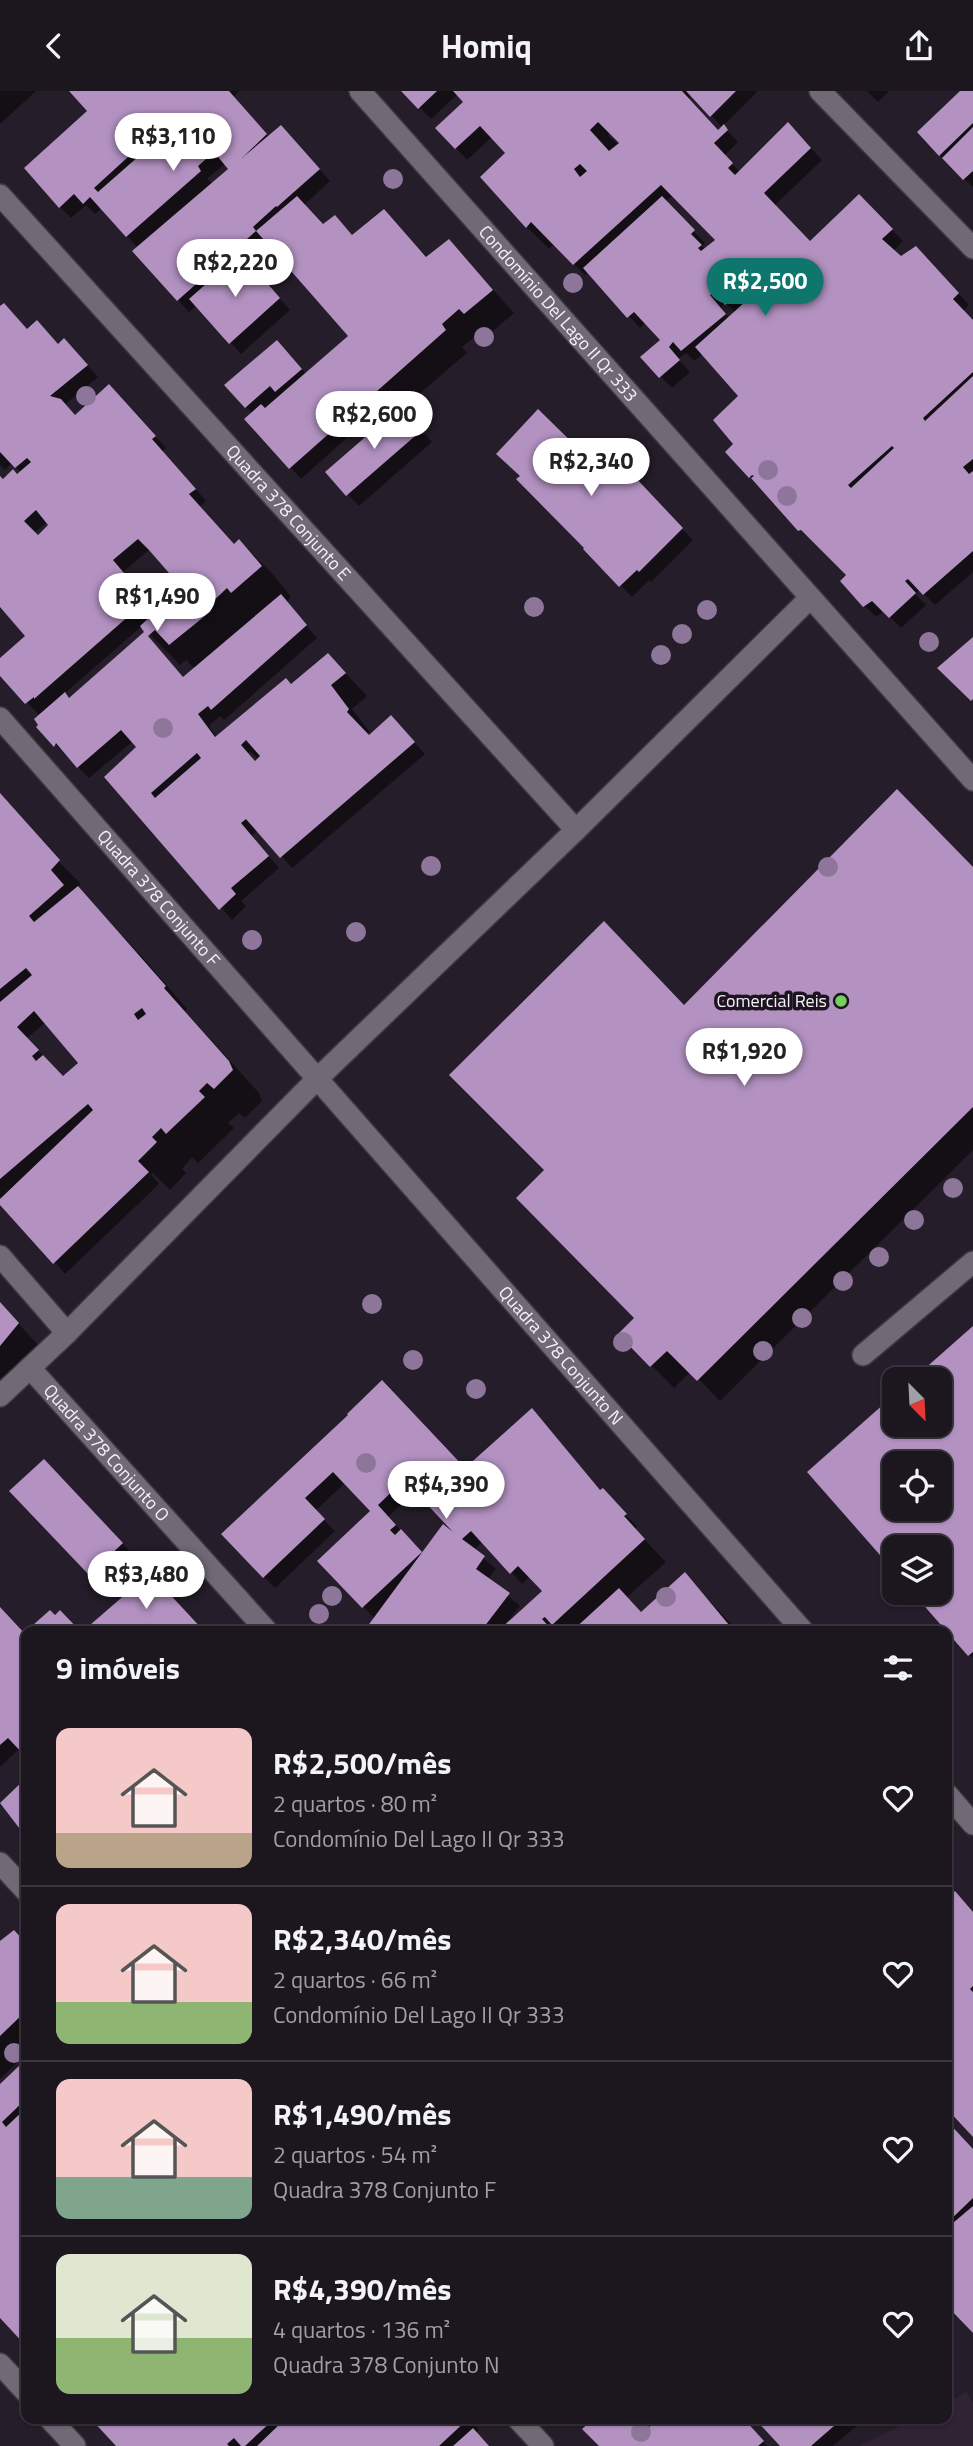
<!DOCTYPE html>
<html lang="pt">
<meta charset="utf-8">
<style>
:root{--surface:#1c161f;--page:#251f28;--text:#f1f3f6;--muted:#a09fa4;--line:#3a353d;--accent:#0f766e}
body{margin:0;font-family:"Titillium Web",sans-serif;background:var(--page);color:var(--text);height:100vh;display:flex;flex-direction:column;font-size:26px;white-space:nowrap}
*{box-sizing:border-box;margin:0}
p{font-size:23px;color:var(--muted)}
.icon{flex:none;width:38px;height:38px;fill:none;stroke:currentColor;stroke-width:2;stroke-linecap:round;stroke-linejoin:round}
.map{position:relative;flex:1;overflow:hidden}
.side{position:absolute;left:21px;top:1535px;width:931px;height:798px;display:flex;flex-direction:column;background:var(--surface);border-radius:14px;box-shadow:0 2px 5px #0004,0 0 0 2px var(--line)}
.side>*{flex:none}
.needle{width:46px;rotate:156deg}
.tools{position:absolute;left:882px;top:1276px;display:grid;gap:14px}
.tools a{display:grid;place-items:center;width:70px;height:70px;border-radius:14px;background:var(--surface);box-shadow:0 2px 5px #0004,0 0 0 2px var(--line);font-size:35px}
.price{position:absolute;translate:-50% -60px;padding:0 16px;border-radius:24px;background:#fff;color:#222;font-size:23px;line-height:46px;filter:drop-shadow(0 2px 4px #0008)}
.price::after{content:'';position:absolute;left:50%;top:42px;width:21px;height:16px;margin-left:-10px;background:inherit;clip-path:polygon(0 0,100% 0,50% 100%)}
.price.selected{background:var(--accent);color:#fff}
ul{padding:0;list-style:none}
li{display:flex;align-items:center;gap:21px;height:175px;padding:0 35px}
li+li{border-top:2px solid var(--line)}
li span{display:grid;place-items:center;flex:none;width:196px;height:140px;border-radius:14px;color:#555}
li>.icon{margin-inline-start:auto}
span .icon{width:84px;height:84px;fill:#fffc;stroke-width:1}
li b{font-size:30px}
h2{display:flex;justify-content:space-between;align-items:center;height:84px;padding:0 35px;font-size:30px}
header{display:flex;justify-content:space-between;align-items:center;height:91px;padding:0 35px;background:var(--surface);font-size:32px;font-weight:700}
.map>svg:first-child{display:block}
</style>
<header><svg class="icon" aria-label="back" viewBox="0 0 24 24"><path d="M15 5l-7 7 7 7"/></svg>Homiq<svg class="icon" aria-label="share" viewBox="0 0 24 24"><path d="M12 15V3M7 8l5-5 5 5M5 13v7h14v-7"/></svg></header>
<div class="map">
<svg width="973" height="2355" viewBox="0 0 973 2355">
<rect width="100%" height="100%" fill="#251d29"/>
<path fill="#2f2334" d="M966,2301l7,10v44h-114l55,-27h33v-17z"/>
<path fill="#0007" fill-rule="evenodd" d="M0,0h36l-36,33z
M72,0h167l-6,6 36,40 23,2 38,42 -26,24 19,21 30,11 31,-25 44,46 21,-17 65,72 -26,22 -5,-5 -21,17 5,6 -56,48 -11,-11 -99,89 -54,-60 6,-5 -27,-28 62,-33 19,22 44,-39 -83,-95 -22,20 44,49 -49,44 -44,-49 -8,7 -11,-12 -44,-49 4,-3 -36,-40 -7,6 -9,-9 -15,13 -11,-11 29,-96zM226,72l5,6 -18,15 -6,-5z
M404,0h352l1,1 -34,34 15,16 -14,14 16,16 59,-36 23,24 -48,46 36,38 49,-47 44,44 -10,10 8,8h26l42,46 -6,6 10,10v251l-38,33 -15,-15 -5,4 11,11 -25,23 -17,-17 -8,6 -11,-11 -16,-31 -49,-45 -73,-78 9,-8 5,-48 -38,-42 -9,7 -8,-8 -8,6 12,13 -18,16 -30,-31 20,-17 -16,-18 -6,6 -51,-56 -4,3 -31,-31 -5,5 -22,-22 -19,-74 -16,-16 -25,23 -29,-32 27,-27 -7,-7 -27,25zM692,4l31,33 -4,4 -31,-33zM611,41l10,11 -2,2 -11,-10zM673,104l44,45 -12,10 -3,-4 3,-3 -40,-41zM726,212l10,10 -6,6 -10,-12z
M867,0h22l-11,11z
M963,0h10v96l-33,-32z
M0,218l28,21 47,22 23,25 -34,28 15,18 52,-14 35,39 -4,3 44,50 -7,6 35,39 5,-5 31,30 21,26 -5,5 31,36 -93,82 -4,-4 -11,10 8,12 75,-52 36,-31 39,41 -15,13 18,23 -4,3 3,2 33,-8 23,25 -133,114 -34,-38 -7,6 28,32 -38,33 5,5 -14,14 -125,-143 31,-30 -5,-6 -44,37 -50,-51 1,-11 -40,-43v-12l27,-25 -27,-31v-128l3,3 15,-4 4,-3 -10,-10 -7,7 -5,-5zM48,430l3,4 -13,12 -4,-4zM150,458l35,40 -27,24 -35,-41zM142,535l38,39 6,-5 9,9 -11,10 -114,21 -6,-6zM250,660l9,9 -3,2 -8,-9z
M412,329l20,22 -73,64 -31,-33z
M611,363l82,86 -42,42 -2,-2 -17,17 -47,-48v-92z
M0,703l46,55 35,35 -4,4 68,72 42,49 -2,2 74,82 3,8 -17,17 -6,-5 -11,10 6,5 -36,35 -6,-6 -10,12 4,4 -16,17 -17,-17 -2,2 8,9 -94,90 -65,-77zM46,931l35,41 -18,15 -36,-40z
M973,778v281l-253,251 -29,-30 -17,17 -54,-54 17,-16 -90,-148 138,-163z
M0,1213l40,43 -40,41z
M973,1238v329l-58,-65h25v-46h-46v22l-84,-97 84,-74v27h46v-46h-24zM894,1372h46v46h-46z
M351,1324l114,55 78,-49 58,71 36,34 -3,3 32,33 -40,36 16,16 43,-39 48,51 -2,2 3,3h-368l9,-12 -55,-58 52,-50 -27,-28 -30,28 20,20 -60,57 -52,-54zM416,1399l41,45 -34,19 -35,-37zM483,1450l39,43 8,-8 15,15 -40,34 15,-19 -32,-27 8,-10 -22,-19z
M66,1392l78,84 -31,28 -22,-22z
M0,1519l26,27v118l-6,-7 -20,19z
M955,1802l18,20v222l-26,-28v-207z
M14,1841l12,12v110l-26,25v-134z
M19,1977l7,7v268l-26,-29v-228z
M947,2030l26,29v181l-26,-27z
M93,2328h376l10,11 -4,4 11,12h-367z
M577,2328h165l25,27h-166z
M758,2328h107l-32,27h-50z"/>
<path fill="#b392c2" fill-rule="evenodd" d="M69,0h160l38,43 -25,24 39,-33 39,44 -43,38 -1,-1 -23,21 3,4 -79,70 -45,-50 96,-82 -14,-17 -16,14 3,5 -75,66 -36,-40 -7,7 -9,-10 -15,14 -35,-40 63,-57zM151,45l5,5 -58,51 -4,-4z
M401,0h36l-19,18z
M453,0h229l36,39 6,-6 4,6 -14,13 19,20 -5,5 7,7 53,-53 23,26 -47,45 46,48 49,-47 34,35 -11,10 19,17 15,-10 43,47 -6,6 20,21v52l-50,46 2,3 48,-45v83l-10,8 6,7 4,-3v80l-50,44 -15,-16 -3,2 11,12 -27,25 -17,-17 -9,6 -23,-26 6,-6 -45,-45 -3,1 -47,-53 3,-2 -2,-1 -3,3 -24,-26 8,-8 -20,-24 25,-24 -43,-49 50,-45 -7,-7 -13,10 -11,-13 -4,3 16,19 -45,37 -8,-9 -4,5 11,13 -21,18 -19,-21 20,-17 -26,-28 -7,6 -44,-50 79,-72 33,34 -4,4 11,11 -4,3 3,3 14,-11 -54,-55 -88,80 -42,-43 -5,6 -46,-51 25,-24 -25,-27 -25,23 -20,-21 28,-26zM598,31l21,21 -10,8 -19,-21zM580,73l7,7 -7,6 -6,-8zM892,355l2,2 -43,40 -3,-3z
M686,0h50l-26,26z
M960,0h13v32l-34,33 -22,-24z
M973,36v44l-10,9 -21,-22z
M297,105l26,28 12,-9 17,20 32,-26 42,48 23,-18 44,51 -29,24 -5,-5 -17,15 4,6 -157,139 -45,-50 17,-15 4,4 83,-72 -92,-105z
M241,162l39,45 -51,46 -40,-45z
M4,212l23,26 10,-9 21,24 6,-6 24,27 -38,31 11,3 14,16 34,-31 47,52 -4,3 44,50 -7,5 45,50 5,-5 23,27 -31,27 -4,-5 -20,19 4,4 -42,34 -14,-15 -7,6 35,41 98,-83 26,31 -96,85 -3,-4 -10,8 17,23 71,-59 5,6 37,-31 18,20 -15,12 18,24 -2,3 22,23 22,-20 24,27 -135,116 -34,-39 -5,4 28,33 -38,32 5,6 -17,16 -115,-133 32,-30 -15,-17 -44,38 -21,-25 -2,4 -18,-20 2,-2 -4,-6 31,-27 4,6 75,-66 -4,-6 42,-38 -33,-38 -11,-11 -25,21 34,40 -113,99v-2l-9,7 -25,-28v-18l25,-22 -25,-29v-131l3,3 10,-10 4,5 14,-12 -4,-4 -12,10 -15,-16v-146zM36,419l12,15 -10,10 -14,-14zM246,649l14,16 -5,5 -14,-16zM197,662l4,5 -46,40 -4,-5z
M277,249l25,29 -27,23 -5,-6 -25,22 -21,-23z
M401,315l21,24 -76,66 -21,-24z
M538,318l47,46 15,-15 83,88 -44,44 -2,-2 -18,17 -36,-38 1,-1 -68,-69 4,-3 -24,-22z
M973,546v62l-2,2 -34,-33z
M897,698l76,78v240l-276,274 -30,-30 -17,16 -32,-33 16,-16 -118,-120 28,-28 -95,-95 155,-154 80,84z
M0,702l60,67 -9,10 13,15 -35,31 5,6 44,-36 88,100 -2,2 65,73 4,9 -19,19 -7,-6 -8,8 6,6 -39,37 -5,-6 -9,9 5,5 -19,19 11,11 -96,92 -53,-59v-6l93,-89 -5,-6 -88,75v-177l32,-27 -6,-7 -26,21zM142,917l4,6 -8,6 -4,-6zM34,920l44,52 -15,13 -20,-21 -7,6 -4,-5 7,-6 -22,-23z
M0,1211l19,21 -19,23z
M973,1235v326l-5,4 -55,-63h27v-46h-46v24l-87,-99 87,-77v30h46v-46h-27zM894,1372h46v46h-46z
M382,1289l83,88 67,-60 68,82 3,-2 24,26 -3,2 21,23 -93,86 -7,-8 -3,2 11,12h-55l44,-40 -24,-25 -8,8 -39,-43 -9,8 23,17 -9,13 34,24 -29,38h-117l79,-107 10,8 -49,-52 -26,25 18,20 -6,5 5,5 6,-6 21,23 -60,56 -45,-47 53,-50 -37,-39 -28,26 20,21 -62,59 -42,-44 127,-119 -1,-1z
M44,1368l79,84 -34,32 -80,-84z
M685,1481l49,59h-162l47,-43 22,24z
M150,1482l54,58h-109l-5,-6z
M0,1516l26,28v122l-18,-19 -8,7z
M50,1519l5,5 5,-5 20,21h-45l2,-2 -4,-4z
M26,1687v59l-26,-34z
M955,1800l18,21v74l-3,3 3,3v145l-26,-28v-211z
M14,1839l12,13v68l-26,25v-95z
M19,1975l7,7v26l-24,23 4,5 20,-19v176l-7,6 5,5 2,-2v53l-26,-28v-234z
M947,2030l26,28v49l-26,25z
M973,2115v127l-26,-27v-78z
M91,2328h183l-29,27h-4l-7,-8 -7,6 2,2h-113z
M279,2328h189l-29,27h-182l25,-24z
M593,2328h54l-5,3 6,6 10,-9h86l20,22 -6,5h-159l-17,-17z
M755,2328h87l-31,27h-31z
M473,2337l16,18h-36l19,-17z"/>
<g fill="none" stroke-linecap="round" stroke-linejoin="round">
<defs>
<path id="lane" d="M863,1264l110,-93"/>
<g id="street">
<path id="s1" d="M360,0l613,689"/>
<path d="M820,0l153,157"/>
<path id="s2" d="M0,104l576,635"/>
<path id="s3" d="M0,627l803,913"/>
<path d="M0,1165l67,77"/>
<path id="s4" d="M30,1277l237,263"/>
<path d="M0,1305l67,-63 249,-253 260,-250 234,-232"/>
<path d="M947,1703l26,30"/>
<path d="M0,1772l26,28"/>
<path d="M0,2273l26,28"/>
<path d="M50,2328l25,27"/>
<path d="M518,2328l25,27"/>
</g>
</defs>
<use href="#lane" stroke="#3c373f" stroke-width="24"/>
<use href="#street" stroke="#3c373f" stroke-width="24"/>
<use href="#lane" stroke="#726977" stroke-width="21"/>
<use href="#street" stroke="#726977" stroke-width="21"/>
</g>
<g fill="#8e769a">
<circle cx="393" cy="88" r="10"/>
<circle cx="573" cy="192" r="10"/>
<circle cx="484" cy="246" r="10"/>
<circle cx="86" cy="305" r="10"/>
<circle cx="768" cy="379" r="10"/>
<circle cx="787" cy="405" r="10"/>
<circle cx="534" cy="516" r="10"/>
<circle cx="707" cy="519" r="10"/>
<circle cx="682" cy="543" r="10"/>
<circle cx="929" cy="551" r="10"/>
<circle cx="661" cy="564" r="10"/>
<circle cx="163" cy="637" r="10"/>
<circle cx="431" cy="775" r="10"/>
<circle cx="828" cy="776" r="10"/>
<circle cx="356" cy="841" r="10"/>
<circle cx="252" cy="849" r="10"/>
<circle cx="953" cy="1097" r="10"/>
<circle cx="914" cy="1129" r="10"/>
<circle cx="879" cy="1166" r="10"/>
<circle cx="843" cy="1190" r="10"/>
<circle cx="372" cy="1213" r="10"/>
<circle cx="802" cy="1227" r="10"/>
<circle cx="623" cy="1251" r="10"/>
<circle cx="763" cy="1260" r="10"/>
<circle cx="413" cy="1269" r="10"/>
<circle cx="476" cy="1298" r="10"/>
<circle cx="366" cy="1372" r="10"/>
<circle cx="332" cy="1505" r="10"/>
<circle cx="666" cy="1506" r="10"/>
<circle cx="319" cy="1523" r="10"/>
<circle cx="14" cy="1962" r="10"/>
<circle cx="641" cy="2341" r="10"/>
</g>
<circle fill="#73d25c" stroke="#1c141f" stroke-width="2.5" cx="841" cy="910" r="7"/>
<g text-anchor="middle" stroke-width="7" stroke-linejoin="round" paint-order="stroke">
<g font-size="18" fill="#f6f1f9" stroke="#1c141f">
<text dy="6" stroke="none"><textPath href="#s1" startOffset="298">Condomínio Del Lago II Qr 333</textPath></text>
<text dy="6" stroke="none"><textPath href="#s2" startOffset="429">Quadra 378 Conjunto E</textPath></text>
<text dy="6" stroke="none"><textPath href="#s3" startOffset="240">Quadra 378 Conjunto F</textPath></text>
<text dy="6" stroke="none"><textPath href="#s3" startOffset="849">Quadra 378 Conjunto N</textPath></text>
<text dy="6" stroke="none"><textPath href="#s4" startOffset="114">Quadra 378 Conjunto O</textPath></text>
</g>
<g font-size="18" fill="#f6f1f9" stroke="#1c141f" text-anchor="end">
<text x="827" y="916">Comercial Reis</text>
</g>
</g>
</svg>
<div class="tools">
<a><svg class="needle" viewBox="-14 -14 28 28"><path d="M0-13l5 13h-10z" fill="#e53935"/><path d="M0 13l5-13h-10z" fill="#a09fa4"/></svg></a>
<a><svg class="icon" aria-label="locate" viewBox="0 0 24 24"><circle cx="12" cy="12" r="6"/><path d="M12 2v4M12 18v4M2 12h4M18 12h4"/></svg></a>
<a><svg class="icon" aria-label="layers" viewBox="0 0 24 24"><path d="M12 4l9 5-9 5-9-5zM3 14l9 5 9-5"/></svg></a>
</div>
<b class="price" style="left:173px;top:82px">R$3,110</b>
<b class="price" style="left:235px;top:208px">R$2,220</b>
<b class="price selected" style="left:765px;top:227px">R$2,500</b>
<b class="price" style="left:374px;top:360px">R$2,600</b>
<b class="price" style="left:591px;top:407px">R$2,340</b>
<b class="price" style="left:157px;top:542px">R$1,490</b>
<b class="price" style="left:744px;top:997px">R$1,920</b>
<b class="price" style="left:446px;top:1430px">R$4,390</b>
<b class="price" style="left:146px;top:1520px">R$3,480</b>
<section class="side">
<h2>9 imóveis<svg class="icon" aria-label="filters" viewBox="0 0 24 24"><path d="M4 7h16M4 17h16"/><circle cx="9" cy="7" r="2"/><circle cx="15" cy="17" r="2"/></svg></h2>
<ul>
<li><span style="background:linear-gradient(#f6c9c9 75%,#b9a48a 0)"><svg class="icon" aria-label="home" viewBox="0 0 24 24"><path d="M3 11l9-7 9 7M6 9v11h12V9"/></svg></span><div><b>R$2,500/mês</b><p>2 quartos · 80 m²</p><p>Condomínio Del Lago II Qr 333</p></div><svg class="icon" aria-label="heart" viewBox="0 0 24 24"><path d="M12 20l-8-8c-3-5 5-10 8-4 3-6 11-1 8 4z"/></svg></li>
<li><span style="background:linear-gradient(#f6c9c9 70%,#8fb573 0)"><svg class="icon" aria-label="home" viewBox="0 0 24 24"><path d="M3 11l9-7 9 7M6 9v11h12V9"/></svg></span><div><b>R$2,340/mês</b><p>2 quartos · 66 m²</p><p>Condomínio Del Lago II Qr 333</p></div><svg class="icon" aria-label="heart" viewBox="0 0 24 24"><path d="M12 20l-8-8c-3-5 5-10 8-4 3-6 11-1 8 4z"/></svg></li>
<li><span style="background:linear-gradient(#f6c9c9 70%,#7fa58c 0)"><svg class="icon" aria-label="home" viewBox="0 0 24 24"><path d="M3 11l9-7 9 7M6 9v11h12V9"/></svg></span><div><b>R$1,490/mês</b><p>2 quartos · 54 m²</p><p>Quadra 378 Conjunto F</p></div><svg class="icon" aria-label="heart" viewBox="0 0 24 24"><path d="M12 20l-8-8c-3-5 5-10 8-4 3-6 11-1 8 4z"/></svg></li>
<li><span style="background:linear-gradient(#dfe7d0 60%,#8fb573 0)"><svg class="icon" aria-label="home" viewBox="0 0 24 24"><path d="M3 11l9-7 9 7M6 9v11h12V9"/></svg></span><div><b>R$4,390/mês</b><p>4 quartos · 136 m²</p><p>Quadra 378 Conjunto N</p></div><svg class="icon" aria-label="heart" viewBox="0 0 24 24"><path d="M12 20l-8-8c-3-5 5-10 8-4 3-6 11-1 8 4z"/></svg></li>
</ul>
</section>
</div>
